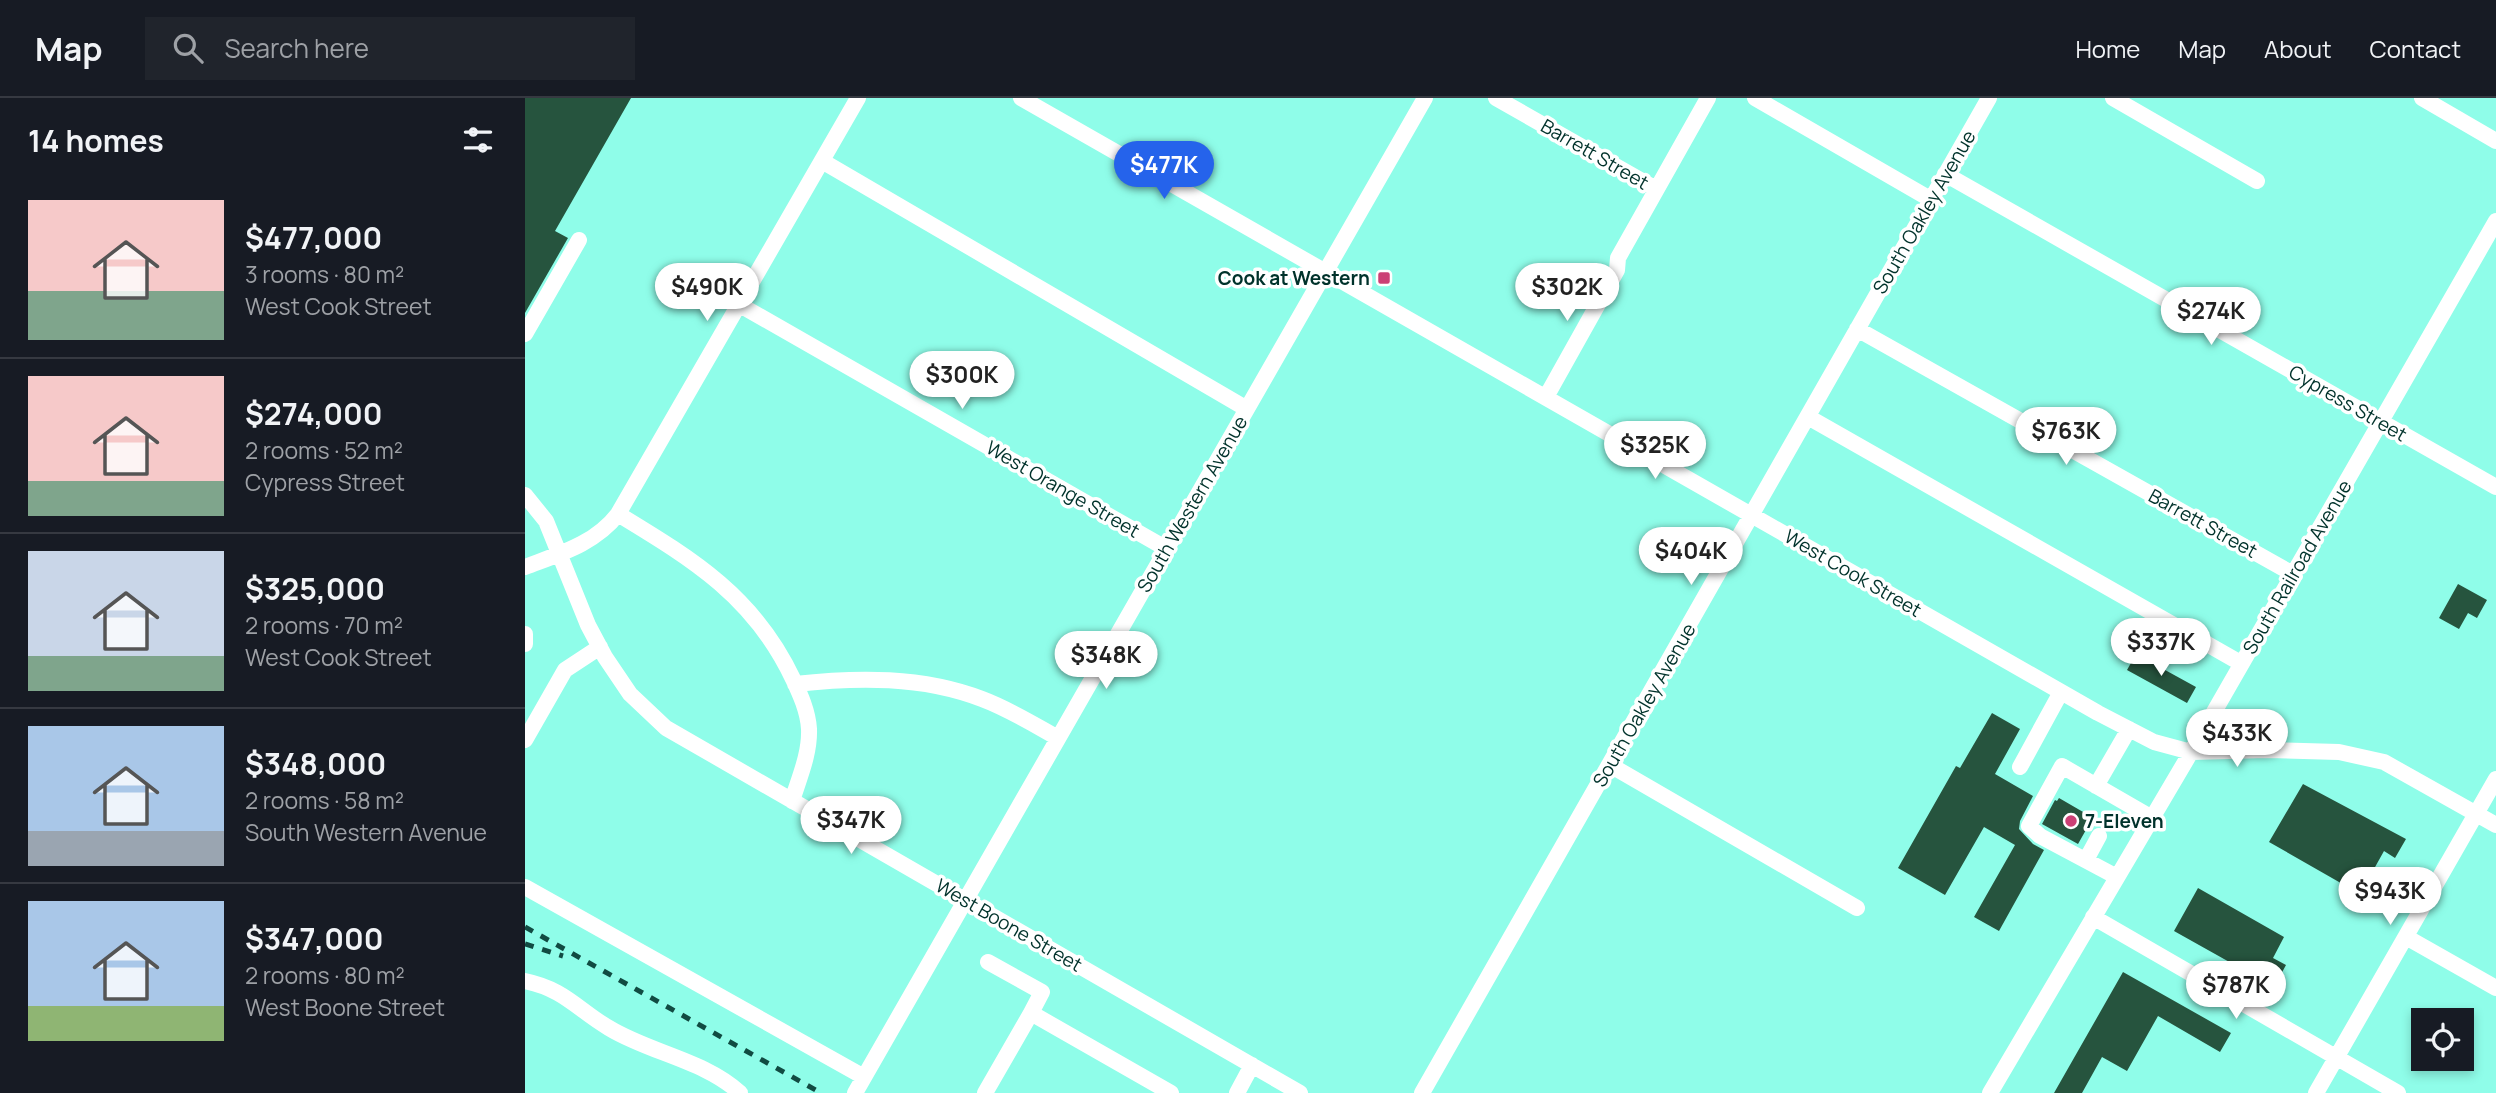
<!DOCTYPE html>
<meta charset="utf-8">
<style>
:root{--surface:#171b24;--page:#20242c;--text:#f1f3f6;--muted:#9ea1a6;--line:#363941;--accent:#2563eb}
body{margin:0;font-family:Manrope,sans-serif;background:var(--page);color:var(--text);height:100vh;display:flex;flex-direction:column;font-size:26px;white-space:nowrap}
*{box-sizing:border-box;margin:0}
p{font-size:23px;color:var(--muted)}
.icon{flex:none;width:38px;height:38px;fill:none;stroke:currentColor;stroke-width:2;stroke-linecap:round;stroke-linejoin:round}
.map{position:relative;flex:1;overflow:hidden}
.details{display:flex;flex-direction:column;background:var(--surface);width:525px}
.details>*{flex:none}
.fabs{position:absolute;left:1886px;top:910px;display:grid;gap:14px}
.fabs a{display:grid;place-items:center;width:63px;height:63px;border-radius:0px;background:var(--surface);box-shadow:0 4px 10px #0003;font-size:35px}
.price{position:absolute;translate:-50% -60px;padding:0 16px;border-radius:24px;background:#fff;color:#222;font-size:23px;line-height:46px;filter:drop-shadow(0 2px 4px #0008)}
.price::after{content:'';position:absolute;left:50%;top:42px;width:21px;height:16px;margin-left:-10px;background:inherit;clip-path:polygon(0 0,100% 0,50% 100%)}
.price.active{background:var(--accent);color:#fff}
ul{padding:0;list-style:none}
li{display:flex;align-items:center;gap:21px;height:175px;padding:0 28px}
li+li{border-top:2px solid var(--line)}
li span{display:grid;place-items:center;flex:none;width:196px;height:140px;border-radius:0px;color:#555}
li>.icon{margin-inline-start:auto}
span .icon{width:84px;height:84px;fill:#fffc;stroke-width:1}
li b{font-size:30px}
h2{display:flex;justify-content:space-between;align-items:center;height:84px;padding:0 28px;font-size:30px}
header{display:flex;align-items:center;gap:42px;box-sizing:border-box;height:98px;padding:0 35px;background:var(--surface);border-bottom:2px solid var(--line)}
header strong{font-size:33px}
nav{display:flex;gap:38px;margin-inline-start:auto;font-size:24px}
.search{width:490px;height:63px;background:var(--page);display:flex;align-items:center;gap:18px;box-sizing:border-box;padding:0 24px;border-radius:0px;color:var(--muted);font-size:26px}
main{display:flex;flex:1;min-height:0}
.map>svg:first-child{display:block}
</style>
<header>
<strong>Map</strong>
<div class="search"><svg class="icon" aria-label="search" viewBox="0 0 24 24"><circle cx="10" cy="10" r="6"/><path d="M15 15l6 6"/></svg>Search here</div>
<nav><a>Home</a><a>Map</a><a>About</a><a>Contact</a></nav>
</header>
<main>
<section class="details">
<h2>14 homes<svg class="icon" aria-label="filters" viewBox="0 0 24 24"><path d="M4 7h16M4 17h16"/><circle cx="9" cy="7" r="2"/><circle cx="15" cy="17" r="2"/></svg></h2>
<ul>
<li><span style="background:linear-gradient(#f6c9c9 65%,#7fa58c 0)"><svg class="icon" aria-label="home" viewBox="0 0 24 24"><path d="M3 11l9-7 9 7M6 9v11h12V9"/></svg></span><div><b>$477,000</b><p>3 rooms · 80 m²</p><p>West Cook Street</p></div></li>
<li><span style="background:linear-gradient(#f6c9c9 75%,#7fa58c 0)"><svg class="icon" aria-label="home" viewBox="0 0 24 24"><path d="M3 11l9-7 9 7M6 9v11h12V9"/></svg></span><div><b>$274,000</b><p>2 rooms · 52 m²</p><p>Cypress Street</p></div></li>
<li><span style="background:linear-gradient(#c9d6e8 75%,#7fa58c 0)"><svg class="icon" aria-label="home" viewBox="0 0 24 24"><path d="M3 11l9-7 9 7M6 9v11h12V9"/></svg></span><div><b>$325,000</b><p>2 rooms · 70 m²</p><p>West Cook Street</p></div></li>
<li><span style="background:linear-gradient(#a9c7e8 75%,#9aa5b1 0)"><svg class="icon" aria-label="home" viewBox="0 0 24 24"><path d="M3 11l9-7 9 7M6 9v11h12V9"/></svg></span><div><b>$348,000</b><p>2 rooms · 58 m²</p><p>South Western Avenue</p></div></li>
<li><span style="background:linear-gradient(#a9c7e8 75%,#8fb573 0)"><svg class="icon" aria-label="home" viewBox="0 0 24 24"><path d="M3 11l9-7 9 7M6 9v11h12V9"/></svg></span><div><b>$347,000</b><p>2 rooms · 80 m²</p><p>West Boone Street</p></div></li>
</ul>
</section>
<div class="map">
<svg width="1971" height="995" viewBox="0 0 1971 995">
<rect width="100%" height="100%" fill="#8ffde9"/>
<path fill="#26543e" d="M0,0h106l-76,133 13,7 -43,75z
M1933,486l29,16 -10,18 -9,-5 -9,16 -20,-11z
M1611,556l60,33 -9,16 -60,-33z
M1467,615l28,16 -25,45 38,22 -13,25 -1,8 14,15 11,6 -45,81 -25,-14 41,-72 -31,-18 -39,68 -47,-27 58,-102 4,2z
M1778,686l103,55 -11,19 -11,-7 -24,43 -91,-52z
M1534,700l31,18 -1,3 2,2 -13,23 -36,-20 13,-24 2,1z
M1673,790l86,49 -11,21 13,7 -12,22 -100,-56z
M1598,874l108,61 -11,19 -62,-36 -31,55 -25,-14 -20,36h-28z"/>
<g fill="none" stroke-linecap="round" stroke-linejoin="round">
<path stroke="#fff" stroke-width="16" d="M496,0l1077,615 56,29 37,10 76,-2 72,2 45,10 112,63
M971,0l160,91
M1230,0l175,101
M1588,0l144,83
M1897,0l74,43
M297,63l425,248
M1420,76l551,313
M215,207l427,244
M1332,231l436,245
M0,236l54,-94
M1021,299l71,-127 1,-12 90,-160
M1283,319l429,244
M0,397l21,26 42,104 17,32 25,37 36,34 634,365
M93,416c74,45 136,82 175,165 7,15 15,32 16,50 1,25 -10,49 -17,72
M0,469c34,-13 70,-23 93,-53l240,-416
M0,536v10
M270,586c62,-7 127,-8 187,15 27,10 51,25 76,39
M0,642l40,-70 35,-23
M1085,667l247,143
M1495,669l41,-75
M1571,688l33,-57
M1561,762l13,-24
M1592,779l-77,-41 -11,-10 33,-60 90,52
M0,789l339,190
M1568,819l305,176
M1881,839l90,51
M463,864l54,30 -11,21 140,80
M0,883c39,8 52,28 84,47 41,25 95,32 131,65
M330,995l570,-995
M460,995l46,-80
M712,995l15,-28
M897,995l567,-995
M1465,995l201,-341 305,-531
M1791,995l180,-314"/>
<path stroke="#114b42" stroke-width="5" stroke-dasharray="9 9" stroke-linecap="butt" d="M0,829l296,166
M0,846l38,12"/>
</g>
<g fill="#cb4075" stroke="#fff" stroke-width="2.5">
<rect x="852" y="173" width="14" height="14" rx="3.5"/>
<circle cx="1546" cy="723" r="7"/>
</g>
<g text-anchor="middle" stroke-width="7" stroke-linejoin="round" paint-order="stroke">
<g font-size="19" fill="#00322b" stroke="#fff">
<text transform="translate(1070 56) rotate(30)" y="7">Barrett Street</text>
<text transform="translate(1399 114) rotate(-60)" y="7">South Oakley Avenue</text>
<text transform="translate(1823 305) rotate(30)" y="7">Cypress Street</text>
<text transform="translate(538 391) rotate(30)" y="7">West Orange Street</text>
<text transform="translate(667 406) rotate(-60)" y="7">South Western Avenue</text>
<text transform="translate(1678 425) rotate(29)" y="7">Barrett Street</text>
<text transform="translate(1772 469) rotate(-60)" y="7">South Railroad Avenue</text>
<text transform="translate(1328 475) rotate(30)" y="7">West Cook Street</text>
<text transform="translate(1119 607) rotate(-60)" y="7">South Oakley Avenue</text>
<text transform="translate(484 827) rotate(30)" y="7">West Boone Street</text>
</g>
<g font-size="19" font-weight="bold" fill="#00322b" stroke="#fff" text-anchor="end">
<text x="845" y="187">Cook at Western</text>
<text x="1560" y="730" text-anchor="start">7-Eleven</text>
</g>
</g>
</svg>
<div class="fabs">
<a><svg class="icon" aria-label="locate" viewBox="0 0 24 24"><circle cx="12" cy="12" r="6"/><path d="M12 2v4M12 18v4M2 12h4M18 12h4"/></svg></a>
</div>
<b class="price active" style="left:639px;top:103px">$477K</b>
<b class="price" style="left:182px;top:225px">$490K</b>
<b class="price" style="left:1042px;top:225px">$302K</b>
<b class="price" style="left:1686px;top:249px">$274K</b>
<b class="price" style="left:437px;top:313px">$300K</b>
<b class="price" style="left:1541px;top:369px">$763K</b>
<b class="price" style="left:1130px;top:383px">$325K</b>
<b class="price" style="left:1166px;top:489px">$404K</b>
<b class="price" style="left:1636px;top:580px">$337K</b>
<b class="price" style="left:581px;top:593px">$348K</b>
<b class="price" style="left:1712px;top:671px">$433K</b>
<b class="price" style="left:326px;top:758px">$347K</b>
<b class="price" style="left:1865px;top:829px">$943K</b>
<b class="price" style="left:1711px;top:923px">$787K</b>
</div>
</main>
